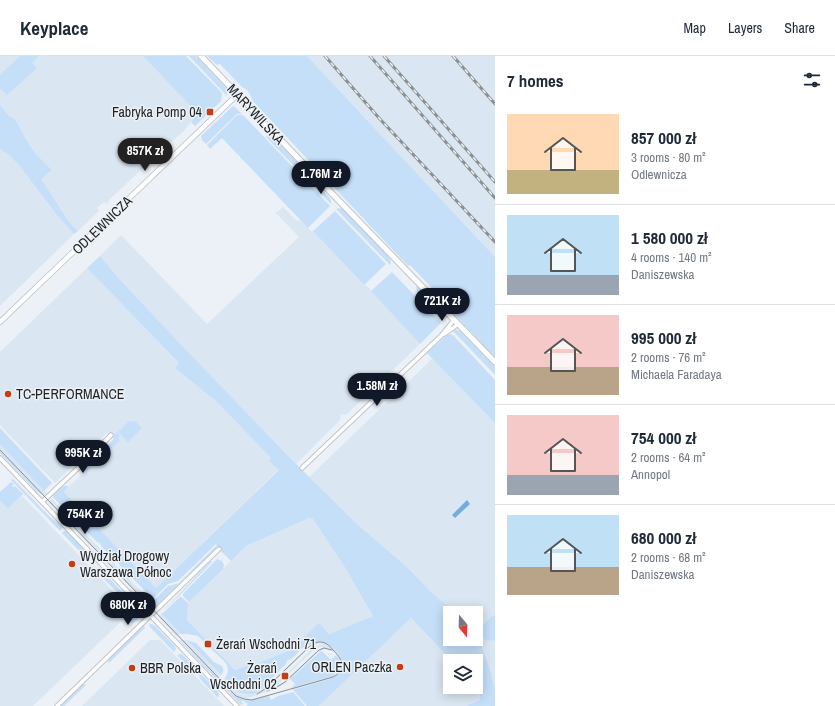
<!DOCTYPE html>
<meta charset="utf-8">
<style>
:root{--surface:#fff;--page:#f2f2f3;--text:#1f2937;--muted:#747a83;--line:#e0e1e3;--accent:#111827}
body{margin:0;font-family:"Archivo Narrow",sans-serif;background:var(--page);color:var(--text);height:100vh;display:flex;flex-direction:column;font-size:15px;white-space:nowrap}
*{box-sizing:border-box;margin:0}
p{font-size:13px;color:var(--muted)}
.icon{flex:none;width:22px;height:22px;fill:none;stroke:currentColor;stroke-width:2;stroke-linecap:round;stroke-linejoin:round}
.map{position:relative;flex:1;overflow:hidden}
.drawer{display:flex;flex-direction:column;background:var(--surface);width:340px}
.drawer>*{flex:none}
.needle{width:26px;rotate:161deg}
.tools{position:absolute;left:443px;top:550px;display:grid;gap:8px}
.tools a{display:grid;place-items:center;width:40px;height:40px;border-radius:0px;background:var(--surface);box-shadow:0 2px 10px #0003;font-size:20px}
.price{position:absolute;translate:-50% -34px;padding:0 9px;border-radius:14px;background:var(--accent);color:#fff;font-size:13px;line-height:26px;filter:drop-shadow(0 1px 2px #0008)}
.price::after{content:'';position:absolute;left:50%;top:24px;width:12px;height:9px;margin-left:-6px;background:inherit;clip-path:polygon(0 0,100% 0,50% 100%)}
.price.selected{background:#222;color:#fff}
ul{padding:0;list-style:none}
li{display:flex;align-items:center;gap:12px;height:100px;padding:0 12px}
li+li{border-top:1px solid var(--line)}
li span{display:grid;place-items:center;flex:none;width:112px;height:80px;border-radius:0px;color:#555}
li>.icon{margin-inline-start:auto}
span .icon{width:48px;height:48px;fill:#fffc;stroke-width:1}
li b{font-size:17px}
h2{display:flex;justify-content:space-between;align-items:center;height:48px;padding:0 12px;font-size:17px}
header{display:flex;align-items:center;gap:24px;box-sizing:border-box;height:56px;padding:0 20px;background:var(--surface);border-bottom:1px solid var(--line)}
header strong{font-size:19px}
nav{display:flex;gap:22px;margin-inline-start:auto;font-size:14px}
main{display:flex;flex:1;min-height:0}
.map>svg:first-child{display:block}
</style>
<header>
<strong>Keyplace</strong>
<nav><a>Map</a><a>Layers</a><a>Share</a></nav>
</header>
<main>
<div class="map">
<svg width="495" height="650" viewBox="0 0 495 650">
<rect width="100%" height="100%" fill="#ebf1f6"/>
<path fill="#dae6f1" d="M0,0h143l56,59 -8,7 -7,9 -23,20 -52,49v1l-3,3 -2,-2 -7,6 2,3 -21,20 -9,-9 -29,-43 12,-9 -18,-18v-1l-4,-5 -15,-27 -6,-3 -9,-11z
M307,0h188v201l-58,-62z
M0,93l9,6 10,10 37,49 18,20 -74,72z
M283,151l14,14 3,-1 12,12h2l49,52 5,3 52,57 -47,45 -3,1 -2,-2 -2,2 2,2 -1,3 -21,20h-2l-2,-1 -2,2 1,2 -1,1v1l-44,44 -107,-111 -67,-71 -22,-26 21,-21 86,89 92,-87 -23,-24z
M87,212l92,95 -4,5 42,34 55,57 -2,3 9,7 -123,119 -92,-96 21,-21 -1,-2 30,-30 -6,-7 -53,51 -55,-58v-73z
M433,302l62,65v191l-14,12 -5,-2v-11h-19l-25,-20 -24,-25 -50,-43 -49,-48z
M0,388l47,49 -2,2h-3l-42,-44z
M22,440l110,115 -99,95h-33v-205l8,8z
M51,442l24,25 -4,3 -22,-23z
M309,462l4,1 31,47 29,50 -44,18 -10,-10 -27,25 -43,18 -1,-2 -13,5 -48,-50 1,-17 58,-57z
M77,469l34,35 -3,3 -34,-35z
M113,506l34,36 -3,3 -34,-35z
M161,557l20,21 -5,1 -16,-16z
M411,562l41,43h-2v26h26l3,3 1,10 -14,6h-147z
M478,583l17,2v47l-5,-18z
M150,584h10l64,66h-142z
M180,584h7l34,35 -3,3z
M321,585l6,2 4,3 10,11 2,7 -2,8 -4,4 -6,3 -38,11 -2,-2 42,-12 4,-2 2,-3 1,-1 -1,-11v-2l-6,-6 -8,-2 -7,3 -32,31 -1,-2 32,-30 8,-4h-4l-3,1 -2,-2 8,-2h-6l-6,2 -3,3 -2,-2 7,-4z
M314,591l1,2 -38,36 6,-3 1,2 -8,5 -3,-3z
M306,593l1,1 -35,34 -2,-1z
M225,622l13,14 3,2 6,1 4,-1 10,-3 8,-7 1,1 -3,4 5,-2 2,2 -23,8 -8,1 8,1 17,-4 1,1 -19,5 -8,-1 -9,-6 -12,-12z"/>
<path fill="#c5dff8" d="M20,0h19l-7,7 5,5 -30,27 -7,-6v-14z
M143,0h43l36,37 -1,8 -26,25 -4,-4 7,-8z
M189,0h7l31,33v7z
M207,0h100l188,201v100l-42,-44 1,-2 -44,-46 -2,1 -156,-166c-2,-7 -4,-10 -10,-13l-22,-23 -3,1z
M0,49l9,11 6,3 15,27 4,5v1l18,18 -11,9 28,43 9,9 -4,3 -18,-20 -37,-49 -10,-10 -9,-6z
M233,50l2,1 7,7h-5l-31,30 -4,-4 -1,-4z
M237,59h6l87,91 -22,22 -86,-90 -12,11 -3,-4z
M269,77l4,3c19,20 37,42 57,62l1,3v3l-65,-67z
M340,152l4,2 45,47 2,4 -1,4 -54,-56z
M335,155l51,53 -22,21 -50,-53h-2z
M100,200l22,26 67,71 107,111 62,61 50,43 24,25 25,20h-7v26h26v-15l5,2 14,-12v27l-16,-2 11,31 5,18v18h-29l14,-6 -1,-10 -3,-3v-26h-24l-41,-43 -92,88h-12l-14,-16 40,-12c14,-7 11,-18 2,-28 -9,-9 -17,-12 -28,-3l-2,-1 -15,14 -1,-1 -3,3 1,1 -19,19 1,2c-9,8 -19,14 -31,8l-13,-14c4,-5 4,-11 0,-16l-27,-26 -10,-2h-7l-20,-21h2l17,-16h1l7,6 -1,17 48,50 13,-5 1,2 43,-18 27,-26 10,11 44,-18 -29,-50 -31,-47 -4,-1 -63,28 -15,15 -14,-14 -59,57 -4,-4 14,-14 11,-3 38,-38 -1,-1 -38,37 -10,3 -15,15 -52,-53v-1l-2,-3 -1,1 -45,-46v-2c5,-4 9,-11 16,-9l-5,6 92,96 123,-118 -10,-9 2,-3 -54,-56 -42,-34 4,-5 -92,-95z
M392,216l49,51 -21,21 -49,-53z
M416,229l29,31 -4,3 -24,-26z
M456,274l4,1 35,36v8l-42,-44z
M450,278l3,1 42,45v43l-68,-70 20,-18z
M132,365l4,1 6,6 -14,14 -10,-10 10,-10z
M0,372l52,55 -8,8 -44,-47z
M117,376l3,4 -2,2 2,2 -34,32 -2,-3 30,-30 -2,-2z
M0,395l41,43 -4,-2 -37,-39z
M13,423l37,38 13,10 -3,4 -49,-51z
M11,426l3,2 -2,2 1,1 2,-1 8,8 -15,15 -8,-8v-9z
M66,474l23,24v4l-1,2 -26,-27z
M217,503l5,2 2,4 -1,4 -34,33 -6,-6v-2z
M213,505l-31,32 -19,18c16,-16 31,-33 47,-49z
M106,521l3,3 1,-1 27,28 -3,3 -30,-31z
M134,556l4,4v3l-16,14 11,-9 -5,-6z
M148,567l6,2 21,21 1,3 -2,3 -25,-26 1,-1z
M144,569l1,3 -36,35 -1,-2 2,-3z
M179,584h1l38,38 -2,1z
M187,584l9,3 18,19 8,4c2,3 2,6 -1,9z
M321,595l2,1 8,8 5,-5c5,5 7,14 0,19 -3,3 -10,4 -14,5 -11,3 -21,6 -31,9l4,-4 -5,-5z
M180,598h2l11,11 -1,1 2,3 -6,-2 -11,-12z
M199,618l2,2 1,-1 16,16 1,4 -1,3 -18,-19z
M221,626c19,20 21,22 48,14l2,4 7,-4 15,-4 12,14h-59l2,-2 -6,-4 -1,1 2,3 -2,1 -20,-21z
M84,628l2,1 -22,21h-4l22,-21z"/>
<path fill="#71ade0" d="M467,444l3,4 -15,14 -3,-3z"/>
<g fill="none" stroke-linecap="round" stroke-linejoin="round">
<defs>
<path id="minor" d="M444,278l9,-6 5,-4
M0,402l237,248
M302,412l139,-132 13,-16
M42,446l51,-48 18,-19
M57,650l162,-157"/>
<path id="tertiary" d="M0,266l238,-228"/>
<path id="secondary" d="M201,0l114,120 180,186"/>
</defs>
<use href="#minor" stroke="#c0c6cb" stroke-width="5.5"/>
<use href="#tertiary" stroke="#c0c6cb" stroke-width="6"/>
<use href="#secondary" stroke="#c0c6cb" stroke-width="7"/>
<use href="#minor" stroke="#fff" stroke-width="3.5"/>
<use href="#tertiary" stroke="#fff" stroke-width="4.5"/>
<use href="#secondary" stroke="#fff" stroke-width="5"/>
<path stroke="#8c9093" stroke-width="1" d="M0,394l236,246 8,3 8,1 81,-23c14,-7 10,-17 1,-26 -4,-5 -9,-10 -16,-9 -4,1 -6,3 -9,5l-44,42 -8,5
M267,635l10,-4 8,-5 34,-32 5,-2 8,2"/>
<defs>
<path id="rail" d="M325,0l54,62 116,124
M370,0l125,142
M384,0l111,126
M453,0l42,48"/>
</defs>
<use href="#rail" stroke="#8c9093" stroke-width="3"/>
<use href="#rail" stroke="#ebf1f6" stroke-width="1.5" stroke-dasharray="4.5" stroke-linecap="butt"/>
</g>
<g fill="#c53d13" stroke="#ebf1f6" stroke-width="1.5">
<rect x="206" y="52" width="8" height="8" rx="2"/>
<circle cx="8" cy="338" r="4"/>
<circle cx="72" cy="508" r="4"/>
<rect x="204" y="584" width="8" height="8" rx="2"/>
<circle cx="400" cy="611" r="4"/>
<circle cx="132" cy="612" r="4"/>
<rect x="281" y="616" width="8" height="8" rx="2"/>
</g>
<g text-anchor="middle" stroke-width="3" stroke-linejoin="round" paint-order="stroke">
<g font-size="14" fill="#1f2122" stroke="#ebf1f6" text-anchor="start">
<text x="202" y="61" text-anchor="end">Fabryka Pomp 04</text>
<text x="16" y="343">TC-PERFORMANCE</text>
<text x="80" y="505">Wydział Drogowy<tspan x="80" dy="16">Warszawa Północ</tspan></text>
<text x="216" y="593">Żerań Wschodni 71</text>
<text x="392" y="616" text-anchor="end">ORLEN Paczka</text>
<text x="140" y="617">BBR Polska</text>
<text x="277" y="617" text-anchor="end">Żerań<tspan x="277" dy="16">Wschodni 02</tspan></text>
</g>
<g font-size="14" fill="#1f2122" stroke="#ebf1f6">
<text transform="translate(256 58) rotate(47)" y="5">MARYWILSKA</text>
<text transform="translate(102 169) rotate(-44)" y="5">ODLEWNICZA</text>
</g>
</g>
</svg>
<div class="tools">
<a><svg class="needle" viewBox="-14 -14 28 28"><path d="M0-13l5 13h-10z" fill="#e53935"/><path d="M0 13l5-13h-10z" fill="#747a83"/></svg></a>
<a><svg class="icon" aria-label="layers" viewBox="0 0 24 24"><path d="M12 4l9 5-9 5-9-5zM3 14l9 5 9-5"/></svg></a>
</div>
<b class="price selected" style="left:145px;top:116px">857K zł</b>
<b class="price" style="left:321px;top:139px">1.76M zł</b>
<b class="price" style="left:442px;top:266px">721K zł</b>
<b class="price" style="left:377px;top:351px">1.58M zł</b>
<b class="price" style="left:83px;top:418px">995K zł</b>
<b class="price" style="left:85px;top:479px">754K zł</b>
<b class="price" style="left:128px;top:570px">680K zł</b>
</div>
<section class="drawer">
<h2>7 homes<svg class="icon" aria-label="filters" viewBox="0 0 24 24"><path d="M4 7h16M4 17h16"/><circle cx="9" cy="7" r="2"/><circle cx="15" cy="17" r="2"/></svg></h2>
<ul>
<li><span style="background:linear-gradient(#ffd9b3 70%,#c2b280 0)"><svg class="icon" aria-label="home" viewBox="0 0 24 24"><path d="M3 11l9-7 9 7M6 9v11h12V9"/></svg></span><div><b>857 000 zł</b><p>3 rooms · 80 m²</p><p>Odlewnicza</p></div></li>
<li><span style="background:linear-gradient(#bfe0f5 75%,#9aa5b1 0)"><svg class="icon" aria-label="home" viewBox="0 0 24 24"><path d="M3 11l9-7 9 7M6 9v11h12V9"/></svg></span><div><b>1 580 000 zł</b><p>4 rooms · 140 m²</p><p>Daniszewska</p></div></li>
<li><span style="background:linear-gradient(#f6c9c9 65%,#b9a48a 0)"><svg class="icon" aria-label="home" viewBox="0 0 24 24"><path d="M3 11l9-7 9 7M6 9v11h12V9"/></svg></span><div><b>995 000 zł</b><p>2 rooms · 76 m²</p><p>Michaela Faradaya</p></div></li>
<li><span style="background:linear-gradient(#f6c9c9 75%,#9aa5b1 0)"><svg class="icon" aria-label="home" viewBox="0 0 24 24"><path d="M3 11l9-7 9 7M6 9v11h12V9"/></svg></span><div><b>754 000 zł</b><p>2 rooms · 64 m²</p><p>Annopol</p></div></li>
<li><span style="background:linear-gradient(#bfe0f5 65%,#b9a48a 0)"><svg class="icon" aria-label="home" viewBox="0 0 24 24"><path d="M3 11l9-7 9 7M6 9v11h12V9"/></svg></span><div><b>680 000 zł</b><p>2 rooms · 68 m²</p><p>Daniszewska</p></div></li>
</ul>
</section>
</main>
